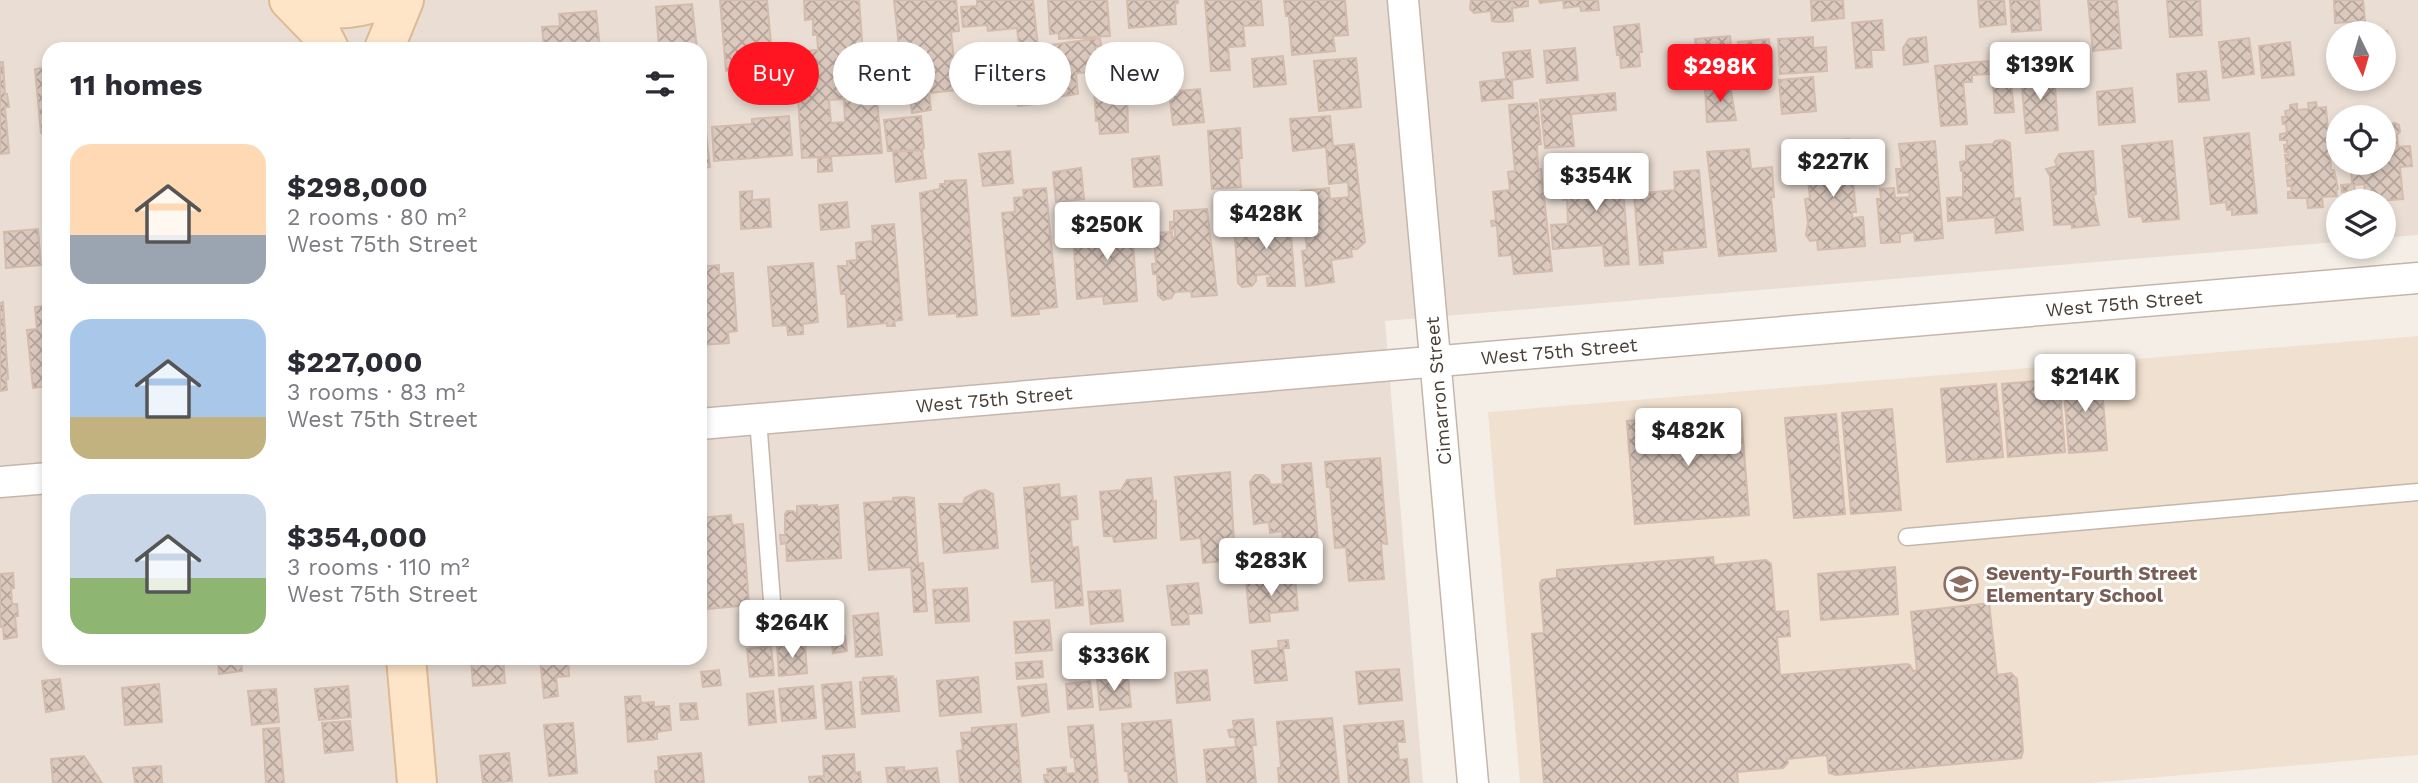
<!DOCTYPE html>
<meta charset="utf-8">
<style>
:root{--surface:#fff;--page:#f7f7f7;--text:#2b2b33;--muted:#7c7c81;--accent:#ff1422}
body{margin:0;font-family:"Work Sans",sans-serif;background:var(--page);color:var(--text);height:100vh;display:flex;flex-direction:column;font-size:26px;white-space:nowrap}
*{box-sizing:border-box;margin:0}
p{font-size:23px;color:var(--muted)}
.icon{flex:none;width:38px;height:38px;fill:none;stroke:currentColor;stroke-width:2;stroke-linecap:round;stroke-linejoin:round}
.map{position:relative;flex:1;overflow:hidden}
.panel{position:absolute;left:42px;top:42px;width:665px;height:623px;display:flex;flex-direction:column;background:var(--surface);border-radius:21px;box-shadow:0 4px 10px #0003}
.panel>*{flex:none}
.top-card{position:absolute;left:728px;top:42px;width:665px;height:63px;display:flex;gap:14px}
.needle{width:46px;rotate:175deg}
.fabs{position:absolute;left:2326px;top:21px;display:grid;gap:14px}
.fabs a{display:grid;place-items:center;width:70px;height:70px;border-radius:50%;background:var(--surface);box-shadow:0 4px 10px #0003;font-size:35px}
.price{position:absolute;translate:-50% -60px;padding:0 16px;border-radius:7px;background:#fff;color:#222;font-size:23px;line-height:46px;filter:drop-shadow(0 2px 4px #0008)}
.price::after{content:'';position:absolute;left:50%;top:42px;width:21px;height:16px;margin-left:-10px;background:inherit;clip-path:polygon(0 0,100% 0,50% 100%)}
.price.current{background:var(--accent);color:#fff}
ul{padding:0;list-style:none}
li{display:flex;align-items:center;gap:21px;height:175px;padding:0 28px}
li span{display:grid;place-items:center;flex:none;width:196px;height:140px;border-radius:21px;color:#555}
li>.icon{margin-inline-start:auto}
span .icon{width:84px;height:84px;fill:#fffc;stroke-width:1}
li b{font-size:30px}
h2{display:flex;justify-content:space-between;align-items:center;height:84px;padding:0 28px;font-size:30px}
.chip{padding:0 24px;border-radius:32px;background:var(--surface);box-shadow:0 4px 10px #0003;font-size:24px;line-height:63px}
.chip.current{background:var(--accent);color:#fff}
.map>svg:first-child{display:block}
</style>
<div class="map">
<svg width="2418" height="783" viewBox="0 0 2418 783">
<defs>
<pattern id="building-cross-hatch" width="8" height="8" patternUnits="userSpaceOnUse" patternTransform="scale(1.75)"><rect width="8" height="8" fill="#dbc9be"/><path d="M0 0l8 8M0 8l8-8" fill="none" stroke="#b4a49b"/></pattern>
</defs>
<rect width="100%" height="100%" fill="#f5eee7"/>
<path fill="#eaded4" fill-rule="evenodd" d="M0,0h2418v235l-34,3v-37h-46v41l-953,79 38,462h-1423zM2338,33h46v46h-46zM49,49h651v609h-651zM2338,117h46v46h-46z"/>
<path fill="#f0e0cf" d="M2418,336v419l-328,28h-570l-32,-371z"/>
<path fill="url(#building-cross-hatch)" stroke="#d3bcad" stroke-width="2" fill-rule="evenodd" d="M720,0h47l6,65 14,-1 3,29 -34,3 -3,-28 -27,3z
M804,0h55l6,79 10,-1 7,75 -80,5 -7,-106 23,-2 -1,-16 -4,1v-16l-8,1zM844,99l1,23 -14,1 -2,-23z
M894,0h62l3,31 -8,1 6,58 -28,3 2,17 -19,3 -2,-19h-6z
M977,0h56l11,103 -26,3 -1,-15h4l-5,-45h3l-2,-18 -29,3 -1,-6 -24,2 -2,-20 16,-1z
M1048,0h59l3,36 -51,3v-6l-9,1z
M1127,0h51v3l-3,1 1,20 -47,4z
M1205,0h56l2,25 -20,1 2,20 -17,1 2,23 -19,1z
M1284,0h61l3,35 -15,1 2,15 -43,4 -3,-39h-3z
M1471,0h57v6l-16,2 1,13 -14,1 -7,-1 -1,-10 -17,2 -4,-4z
M1539,0h59l1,10 -18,1 -1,-5 -16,2 -1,-8 -23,3z
M1811,0h32l1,18 -32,3z
M1978,0h26l2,24 -26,3z
M2010,0h29l2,30 -29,2z
M2088,0h29l4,48 -28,3z
M2167,0h33l2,35 -32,2z
M2334,0h29l2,21 -30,2z
M692,4l5,45h-38l-3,-42z
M596,11l4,37 -56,1 -2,-22 18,-1 -1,-12z
M1882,20l2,30h-13l1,17 -16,1 -4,-45z
M1639,24l3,28h-3l1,14 -19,2 -1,-13h-3l-3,-28z
M2387,31l3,27 -6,1v-26h-13z
M1730,36l4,42 -21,2 -1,-13 -14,2 -3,-30z
M1813,37v11l13,-1 1,24 -47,3 -2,-35z
M1926,37l2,25 -24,3 -1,-17 6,-9z
M1100,38l1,8 -6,1 2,25 -21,1 2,21 -23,3 -5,-52z
M2249,38l5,36 -31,4 -4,-36z
M1769,39l3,29 -31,3 -3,-29z
M2290,42l4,33 -32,3 -3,-32z
M1575,48l3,32 -31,3 -3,-32z
M1530,50l3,27 -21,3 1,18 -31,3 -2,-19 26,-3 -3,-26z
M1283,56l3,28 -32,3 -2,-28z
M1004,58l3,31 -38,3 -3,-31z
M1356,58l5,49 -42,4 -5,-50z
M1988,61l1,13 -17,1v7h-9l4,42 -26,2 -6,-60z
M0,62h3l2,32h2l2,13h-4l4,46 -9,1z
M49,67v66h-8l-6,-64z
M2206,71l3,29 -30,2 -2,-28z
M2060,72l1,13 -6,1 3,44 -32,3 -5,-57z
M1813,77l3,34 -34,3 -3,-34z
M700,81l10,86 -10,1z
M2011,81l3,31 -19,1 -2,-31z
M1127,86l1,46 -28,2 -1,-13h-3l-2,-34z
M1730,86l6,34 -29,2 -2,-34z
M2132,88l3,34 -36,3 -2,-33z
M1200,89l4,33 -31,3 -4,-33z
M1615,93l1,17 -45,4 3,32 -29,2 -5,-48z
M2316,102l1,6 9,-1 3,36 4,-1 1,12h-4l1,16h3l4,19 -2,1 1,6 -15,1 1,10 -15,1 -1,-10h-19v-6l4,-1 -1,-5h-3l-1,-6h4v-4l-4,1 -1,-12h3v-3h-3l-1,-7h3v-3h-3l-1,-7h3v-5h-7v-6l7,-1 -1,-9h-3l-1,-7h4l-1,-6 5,-1v-5l7,-1v6l12,-1 -1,-6z
M1537,103l4,41 -4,1 1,24h3l11,102 -38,3 -2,-19 -13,1 -2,-31 -5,1 -1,-5 5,-1 -3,-28 17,-2 -2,-18 7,-1 -6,-66z
M789,116l3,39 -78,6 -2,-34 40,-3v-5z
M921,116l3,32 -2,2 -34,1 -4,-31z
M1330,116l3,30 21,-2 11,98 -8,7h-6l1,8 -21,3 3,22 -28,4 -4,-35 5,-1 -6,-59 28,-3 1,11 19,-2 -1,-15 -19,2 -3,-37 -33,4 -3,-32z
M2395,123l4,2 1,7 -3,3 1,12 12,-1 2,20 -12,1 3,32 -25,2 -1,-7 -6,1 -6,-4 -1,-7 -10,1 1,6 -13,1 -1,-7 11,-1 -1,-18h5l-1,-3h29v-39z
M1240,128l2,30h-3l2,29 -29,2 -4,-58z
M2249,133l8,80 -25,2v-6l-5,1 -1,-8 -15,2 -7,-66z
M1849,139l7,73h-4v6l11,-1 2,29 -47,4 -1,-10 -7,1 -4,-6 2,-12 -3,-24 5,-1 -5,-42 18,-2 -2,-12z
M2003,140l7,3 4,56 6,-1 3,32 -27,3 -1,-16 -47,4 -1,-23 16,-1v-26h-2l-1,-9 6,-1v-15l27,-2 2,-3z
M1935,141l8,97 -28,3 -1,-9 -14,2v8l-19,1 -4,-44h4l-1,-10 14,-1 1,10 15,-1 -1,-5 -11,1 -2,-24h6l-3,-25z
M2172,141l7,78 -36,3 -1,-6 -13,1 -7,-71z
M1749,149l2,20 21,-2 2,30h-3l5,54 -57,5 -12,-104z
M922,150l4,28 -30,4 -3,-30z
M1010,151l3,32 -30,3 -4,-32z
M2093,151l3,43 -3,1 6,30 -27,3v-4l-18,1 -4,-49 -4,-7 11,-3 -2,-5 4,-7z
M1159,156l3,29 -28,2 -2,-28z
M831,157l1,14 -14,1v-14z
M1626,160l1,15h-5l7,89 -24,2 -2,-21 -50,4 -2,-24 17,-1 -1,-25 -4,1 -2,-21 32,-3 -1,-13z
M1081,168l3,31 -28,3 -3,-30z
M1699,170l7,77 -44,4 1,12 -23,2 -6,-71 41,-4 -1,-18z
M966,180l11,135 -20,2v-4l-28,2 -9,-122 20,-4v-5h5v-3z
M1046,188l11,119 -19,2 1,5 -27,2 -10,-103 13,-1 -1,-14 10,-1 -1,-7z
M752,191v9l17,-1 2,28 -30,2 -1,-37z
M847,202l2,25 -28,3 -2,-25z
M1207,209l10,86 -25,2 -1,-6 -16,1 -4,6 -8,2 -5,-5 -1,-21h-4l-1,-10h4l-2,-31 18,-1v6l3,-1v-8l-5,1v-8h4v-11z
M1131,213l6,88 -33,3 -1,-8 -26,3 -3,-51h5l-1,-15 26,-2 -1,-16z
M1289,213v6h6l1,15 -5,1 4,51h-27l-1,-8h3v-4l-14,1v6l-4,5 -10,1 -4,-4 -4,-61h7l1,5 25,-2v-10z
M894,224l8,96 -8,1 1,5h-8v-3l-39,4 -2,-33h-5l-3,-28h9v-5l10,-1 -1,-17 17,-2 -1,-15z
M38,229l3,36 -35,3 -2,-36z
M813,263l5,59 -15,2v10l-15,1 -1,-10 -14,1 -5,-59z
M719,265v9l14,-1 4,58 -9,1 1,11 -29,2v-78z
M3,302l5,77h-2l1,11 -7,1v-88z
M49,305v81l-16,2 -6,-58 10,-1 -2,-22z
M2101,376l6,74 -38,3 -6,-74z
M2059,379l6,73 -57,5 -6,-73z
M1996,384l7,73 -56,5 -6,-73z
M1892,409l9,101 -50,4 -9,-101z
M1741,413l8,102 -114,9 -8,-103z
M1836,414l9,100 -51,4 -9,-100z
M1380,458l7,86 -6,-1 3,36 -35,2 -3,-34 -11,1 -5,-61h-3l-2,-25z
M1311,463l9,101 -33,2 -5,-35 -12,2 -1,-11 -15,2 -4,-42 5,-7h8l6,5 1,5 13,-1 -1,-19z
M1230,472l5,88 -32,3 -2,-25 -20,2 -6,-63z
M1151,478l2,24 3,-1v37l-42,4 -1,-6h-9l-4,-44 21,-2 6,-10z
M1059,484l1,14 16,-2 2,23 -8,1 2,28 6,-1 5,58 -27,3 -2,-28 -22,2 -8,-94z
M985,490l8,4 5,54 -54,5 -5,-49h24l2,-6 13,-7z
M905,497l9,1 4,66 5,-1 4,48 -13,1 -3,-45 -42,3 -5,-67 29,-2v-3z
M817,505v2l21,-2 3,53 -54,3 -1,-18 -5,1 -1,-9h5v-21l2,-3h6l4,4v-9z
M731,515l1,10 11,-1 6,81 -41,4 -8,-91z
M1713,557l1,8 52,-5 5,4 4,48 13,-1 2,25 -13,1 3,38 127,-11 3,1 3,6 4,-1 -6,-58 78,-9 8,72 14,-2 6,6 6,72 -2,7 -185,17 -7,-2 -2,-18 -40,4 1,4 -5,5 -46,4 1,11h-194l-12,-149 12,-1 -4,-49 2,-4 15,-2v-8z
M1895,567l3,47 -77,6 -3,-46z
M13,573l1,15h-3l1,16h5l1,12h-3l2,21 -13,2 -1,-13 -3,1v-53z
M1279,578v2l16,-2 3,32 -29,3 1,8 -20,2 -4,-42z
M1198,583l4,30 -14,1 1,10 -17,1 -5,-39z
M967,588l2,33 -33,2 -3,-33z
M1120,590l3,31 -32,3 -3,-32z
M878,613l4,42 -26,2 -3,-41z
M1049,620l3,30 -36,3 -2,-31z
M845,636l2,15 -14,2 -2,-16z
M1288,640l1,8h-6l4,32 -32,3 -3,-32 27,-3 -1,-7z
M805,644l2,29 -28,3 -2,-30z
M771,646l3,29 -24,2 -3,-28z
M218,658h23l1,13 -23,3z
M471,658h32l2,25 -32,3z
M540,658h28l1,18 -13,1 2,19 -14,2z
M1042,661l1,16 -26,2 -1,-16z
M1399,669l3,31 -43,4 -3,-32z
M719,670l2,15 -18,2 -2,-15z
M1207,670l3,30 -33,3 -2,-30z
M893,676l1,4 2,-1 3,32 -37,3 -2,-32h3v-4z
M1128,676l3,31 -31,3 -3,-31z
M978,677l3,35 -41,4 -3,-35z
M60,679l4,30 -18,3 -4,-31z
M1090,681l3,26 -25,2 -2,-25z
M851,682l4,45 -29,2 -4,-44z
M159,684l3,38 -37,3 -3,-37z
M1046,684l3,28 -27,4 -4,-29z
M348,686l3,31 -32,3 -4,-31z
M813,686l3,32 -34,3 -3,-32z
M276,689l3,33 -27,3 -4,-34z
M773,691l3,31 -27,3 -2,-31z
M640,696l1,7 13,-1v5l15,-1 2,24 -14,2v7l-29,3 -3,-45z
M696,703l2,16 -17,1 -1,-16z
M1332,718l7,65h-60l-1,-15h3l-4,-46z
M1253,719l3,26h-4l4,38h-49l-3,-33 32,-3 -1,-10h-5l-2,-7 6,-1 -1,-8z
M1171,720l6,63h-48l-1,-12h-3l-3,-47z
M350,721l3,29 -28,3 -3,-30z
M1403,721l2,21h-8l2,18 8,-1 2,24h-60l-5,-57z
M573,723l4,50 -28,3 -5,-51z
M1016,724l5,59h-61l-3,-32 6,-1 -2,-17 11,-1v-4z
M1093,725l5,58h-53l-1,-8h4l-1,-6 19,-2v7l10,-1 -2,-16h-3l-3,-30z
M279,728l5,55h-18l-3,-54z
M509,753l3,28 -29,2 -3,-27z
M701,753l3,30h-48l-1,-12h4l-1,-14z
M854,754l1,19 5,-1 1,11h-51l-1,-6 15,-1 -1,-20z
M84,756l18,27h-49l-2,-24z
M161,766l1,17h-27l-2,-15z
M904,767v4l33,-3 2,15h-51l-2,-15z"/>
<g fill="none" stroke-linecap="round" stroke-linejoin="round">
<defs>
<path id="lane" d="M758,419l14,182
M1907,537l511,-45"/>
<path id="street" d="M1403,0l70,783
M700,424l1718,-146
M0,482l49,-4"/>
<path id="secondary" d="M289,0l32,33 8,16
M297,0c28,13 57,10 85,0
M384,49l20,-49
M406,658l11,125"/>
</defs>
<use href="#lane" stroke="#c5b6ab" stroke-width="19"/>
<use href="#street" stroke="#c5b6ab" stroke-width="33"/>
<use href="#secondary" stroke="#ddba93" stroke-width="42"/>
<use href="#lane" stroke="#fff" stroke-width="16"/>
<use href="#street" stroke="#fff" stroke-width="30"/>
<use href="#secondary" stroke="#ffe5c7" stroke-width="38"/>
</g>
<defs>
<symbol id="school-ring" viewBox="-11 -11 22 22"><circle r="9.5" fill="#fff" stroke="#8d6e63" stroke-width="1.5"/><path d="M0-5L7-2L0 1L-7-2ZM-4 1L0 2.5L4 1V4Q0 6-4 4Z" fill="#8d6e63"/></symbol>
</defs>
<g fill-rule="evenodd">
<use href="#school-ring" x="1942" y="565" width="38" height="38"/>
</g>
<g text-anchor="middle" stroke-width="6" stroke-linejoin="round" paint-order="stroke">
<g font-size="19" fill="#493d35" stroke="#fff">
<text transform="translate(2124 303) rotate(-5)" y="7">West 75th Street</text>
<text transform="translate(1559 351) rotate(-5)" y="7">West 75th Street</text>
<text transform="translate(1438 391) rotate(-95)" y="7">Cimarron Street</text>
<text transform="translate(994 399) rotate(-5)" y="7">West 75th Street</text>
</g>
<g font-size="19" font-weight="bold" fill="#785e54" stroke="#fff" text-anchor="start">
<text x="1986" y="580">Seventy-Fourth Street<tspan x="1986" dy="22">Elementary School</tspan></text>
</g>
</g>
</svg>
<div class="fabs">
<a><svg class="needle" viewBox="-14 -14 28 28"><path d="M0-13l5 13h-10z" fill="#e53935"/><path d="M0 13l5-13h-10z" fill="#7c7c81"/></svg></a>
<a><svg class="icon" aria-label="locate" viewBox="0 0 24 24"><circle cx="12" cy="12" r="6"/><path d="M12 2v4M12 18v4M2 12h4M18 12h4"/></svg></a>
<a><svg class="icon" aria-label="layers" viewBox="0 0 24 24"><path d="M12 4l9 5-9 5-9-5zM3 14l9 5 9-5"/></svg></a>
</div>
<b class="price" style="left:2040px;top:102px">$139K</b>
<b class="price current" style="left:1720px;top:104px">$298K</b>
<b class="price" style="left:1833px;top:199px">$227K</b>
<b class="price" style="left:1596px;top:213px">$354K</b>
<b class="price" style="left:1266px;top:251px">$428K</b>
<b class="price" style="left:1107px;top:262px">$250K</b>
<b class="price" style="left:2085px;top:414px">$214K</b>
<b class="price" style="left:1688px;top:468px">$482K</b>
<b class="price" style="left:1271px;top:598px">$283K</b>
<b class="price" style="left:792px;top:660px">$264K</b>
<b class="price" style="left:1114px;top:693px">$336K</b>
<div class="top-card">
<a class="chip current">Buy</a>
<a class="chip">Rent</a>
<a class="chip">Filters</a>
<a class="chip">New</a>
</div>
<section class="panel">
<h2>11 homes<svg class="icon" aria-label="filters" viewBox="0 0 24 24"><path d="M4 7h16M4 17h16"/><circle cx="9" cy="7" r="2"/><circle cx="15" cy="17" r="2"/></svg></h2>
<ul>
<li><span style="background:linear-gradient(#ffd9b3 65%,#9aa5b1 0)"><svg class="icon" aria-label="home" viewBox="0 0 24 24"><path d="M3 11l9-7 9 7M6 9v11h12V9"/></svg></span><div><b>$298,000</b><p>2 rooms · 80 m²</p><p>West 75th Street</p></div></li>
<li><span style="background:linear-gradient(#a9c7e8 70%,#c2b280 0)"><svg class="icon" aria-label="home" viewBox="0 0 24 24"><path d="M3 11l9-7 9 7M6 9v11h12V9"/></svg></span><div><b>$227,000</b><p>3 rooms · 83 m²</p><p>West 75th Street</p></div></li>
<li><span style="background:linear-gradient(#c9d6e8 60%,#8fb573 0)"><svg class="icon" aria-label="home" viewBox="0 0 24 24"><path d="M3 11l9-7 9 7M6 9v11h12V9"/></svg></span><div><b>$354,000</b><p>3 rooms · 110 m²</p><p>West 75th Street</p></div></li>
</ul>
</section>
</div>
